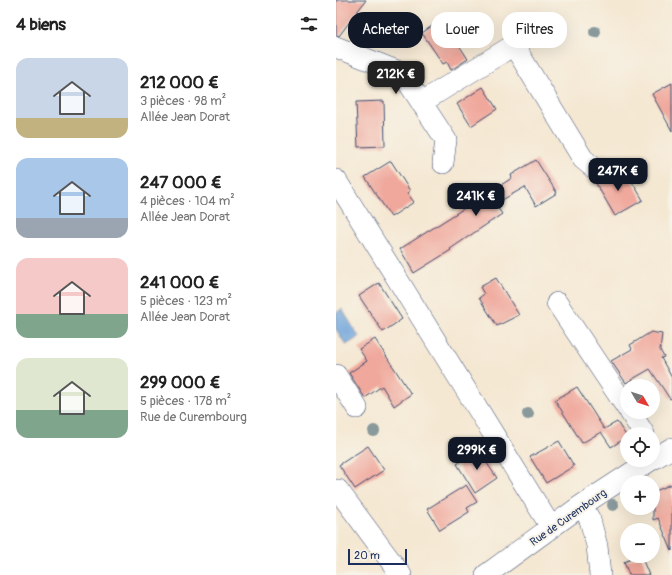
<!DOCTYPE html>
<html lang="fr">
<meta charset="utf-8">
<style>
:root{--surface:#fff;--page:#f2f2f2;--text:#222;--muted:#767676;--accent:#111827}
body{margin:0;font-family:Pangolin,sans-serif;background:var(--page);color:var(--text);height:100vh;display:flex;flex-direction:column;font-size:15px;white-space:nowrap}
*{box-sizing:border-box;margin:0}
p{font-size:13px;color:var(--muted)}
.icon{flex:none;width:22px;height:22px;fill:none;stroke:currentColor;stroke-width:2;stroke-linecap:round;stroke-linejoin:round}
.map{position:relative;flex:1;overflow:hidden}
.side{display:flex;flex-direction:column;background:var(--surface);width:336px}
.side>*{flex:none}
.top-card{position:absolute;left:12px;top:12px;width:264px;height:36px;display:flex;gap:8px}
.needle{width:26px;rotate:129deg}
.buttons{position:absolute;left:284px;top:379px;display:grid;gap:8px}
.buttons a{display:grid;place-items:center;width:40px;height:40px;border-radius:50%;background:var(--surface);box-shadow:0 4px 16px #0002;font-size:20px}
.scale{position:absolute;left:12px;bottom:10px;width:59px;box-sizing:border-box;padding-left:4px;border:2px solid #1b2f5e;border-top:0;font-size:11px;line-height:14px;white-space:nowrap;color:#1b2f5e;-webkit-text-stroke:3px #f7f3e8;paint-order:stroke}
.price{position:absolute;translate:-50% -34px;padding:0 9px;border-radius:8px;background:var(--accent);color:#fff;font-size:13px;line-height:26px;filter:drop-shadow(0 1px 2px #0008)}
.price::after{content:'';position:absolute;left:50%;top:24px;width:12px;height:9px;margin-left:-6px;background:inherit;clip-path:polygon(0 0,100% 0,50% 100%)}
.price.selected{background:#222;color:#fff}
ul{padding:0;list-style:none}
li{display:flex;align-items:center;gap:12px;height:100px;padding:0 16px}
li span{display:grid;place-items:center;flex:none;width:112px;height:80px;border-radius:12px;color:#555}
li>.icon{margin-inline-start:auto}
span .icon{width:48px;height:48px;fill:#fffc;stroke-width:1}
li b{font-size:17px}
h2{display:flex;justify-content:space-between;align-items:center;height:48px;padding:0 16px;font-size:17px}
.tag{padding:0 14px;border-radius:16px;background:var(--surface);box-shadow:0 4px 16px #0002;font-size:14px;line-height:36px}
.tag.selected{background:var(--accent);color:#fff}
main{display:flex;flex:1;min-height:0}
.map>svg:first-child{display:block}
</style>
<main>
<section class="side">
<h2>4 biens<svg class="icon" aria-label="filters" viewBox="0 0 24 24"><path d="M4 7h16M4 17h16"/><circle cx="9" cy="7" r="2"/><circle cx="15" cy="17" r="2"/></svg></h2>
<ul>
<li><span style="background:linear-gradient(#c9d6e8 75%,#c2b280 0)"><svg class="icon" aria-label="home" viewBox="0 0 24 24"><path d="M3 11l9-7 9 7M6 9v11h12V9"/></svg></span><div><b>212 000 €</b><p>3 pièces · 98 m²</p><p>Allée Jean Dorat</p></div></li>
<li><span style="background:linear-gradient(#a9c7e8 75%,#9aa5b1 0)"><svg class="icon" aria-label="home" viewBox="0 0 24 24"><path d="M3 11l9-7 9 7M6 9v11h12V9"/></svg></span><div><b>247 000 €</b><p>4 pièces · 104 m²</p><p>Allée Jean Dorat</p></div></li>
<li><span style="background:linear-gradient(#f6c9c9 70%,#7fa58c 0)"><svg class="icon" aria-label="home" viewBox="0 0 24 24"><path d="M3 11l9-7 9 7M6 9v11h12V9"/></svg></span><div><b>241 000 €</b><p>5 pièces · 123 m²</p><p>Allée Jean Dorat</p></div></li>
<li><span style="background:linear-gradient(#dfe7d0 65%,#7fa58c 0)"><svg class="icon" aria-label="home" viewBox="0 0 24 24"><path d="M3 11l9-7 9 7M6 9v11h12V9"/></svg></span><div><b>299 000 €</b><p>5 pièces · 178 m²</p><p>Rue de Curembourg</p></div></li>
</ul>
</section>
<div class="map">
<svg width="336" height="575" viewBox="0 0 336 575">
<rect width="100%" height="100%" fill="#f7f3e8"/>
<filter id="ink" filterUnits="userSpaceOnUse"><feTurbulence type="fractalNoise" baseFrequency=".025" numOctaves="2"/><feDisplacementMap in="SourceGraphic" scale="8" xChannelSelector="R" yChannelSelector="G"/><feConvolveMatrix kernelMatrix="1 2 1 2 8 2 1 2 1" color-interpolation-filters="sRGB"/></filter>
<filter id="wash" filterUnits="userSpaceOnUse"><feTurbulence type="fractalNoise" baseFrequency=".012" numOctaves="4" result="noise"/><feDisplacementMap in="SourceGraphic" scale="16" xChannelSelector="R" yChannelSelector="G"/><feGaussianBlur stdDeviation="0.9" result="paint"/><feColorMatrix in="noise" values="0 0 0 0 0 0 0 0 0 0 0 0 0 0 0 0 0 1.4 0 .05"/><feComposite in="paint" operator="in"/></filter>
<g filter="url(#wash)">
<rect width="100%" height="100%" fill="#f5e8d3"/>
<path fill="#6ca2da" stroke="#44689c" d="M6,309l17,28 -13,8 -10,-16v-16z"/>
<g id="blocks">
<path fill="#f0a89c" d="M0,0h30l-27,36 -3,-1z
M106,19l26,40 -17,11 -4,-8 -4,2 -21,-31z
M336,83v48l-20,-37z
M147,87l14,22 -26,17 -14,-22z
M48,101l1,45 -27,1 -2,-45z
M200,160l21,33 -21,13 -11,-19 -30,17 7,10 -52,35 1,1 -37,23 -14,-24 112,-71 -1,-3z
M55,161l19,30 -3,2 7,9 -23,15 -26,-40z
M274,170l6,11 12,-6 15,25 -28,16 -21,-36 5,-1 4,-3 1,-3z
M160,278l23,37 -22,11 -18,-28 5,-4 -4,-7z
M43,283l23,36 -19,13 -24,-36z
M315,332l11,2 -2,16 4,7 -3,1 11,20v20l-2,1 -20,-30 -24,14 -15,-22 21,-12 -2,-4z
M39,339l36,55 -17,12 -12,-20 -17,12 -16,-25 18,-12 -8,-12z
M241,387l27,42 13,-7 10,15 -16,10 -10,-15 -19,11 -27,-43z
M223,441l15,25 -28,17 -16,-26z
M32,446l16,24 -29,19 -16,-24z
M142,450l19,28 -22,15 -18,-29z
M336,484v67l-14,-33 -5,2v-28z
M130,485l11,17 -10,6 2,4 -29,18 -13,-21z
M303,556h2l8,19h-20l-5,-13z"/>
</g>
</g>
<g filter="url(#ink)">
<use href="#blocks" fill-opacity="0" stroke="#3c4b70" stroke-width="1"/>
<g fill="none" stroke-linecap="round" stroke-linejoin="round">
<defs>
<path id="minor" d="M0,47l66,26 44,67 -3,23
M86,104l8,-7 79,-49 7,1 67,110 11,9
M0,180l210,339 6,8
M221,303l70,105
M0,375l21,33
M294,412l14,22
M317,459l19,-11
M2,490l63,85
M246,505l8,15 7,26 3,29
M150,575l96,-70 69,-45"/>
</defs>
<use href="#minor" stroke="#3c4b70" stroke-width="22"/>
<use href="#minor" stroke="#fff" stroke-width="21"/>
</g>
<g fill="#8a999b">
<circle cx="259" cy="32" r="6"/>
<circle cx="192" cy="414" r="6"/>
<circle cx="38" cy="431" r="6"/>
<circle cx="277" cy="505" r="6"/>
</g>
</g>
<g text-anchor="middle" stroke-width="4" stroke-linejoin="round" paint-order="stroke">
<g font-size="11" fill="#1b2f5e" stroke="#f7f3e8">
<text transform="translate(232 517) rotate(-35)" y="4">Rue de Curembourg</text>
</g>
</g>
</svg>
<div class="buttons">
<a><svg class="needle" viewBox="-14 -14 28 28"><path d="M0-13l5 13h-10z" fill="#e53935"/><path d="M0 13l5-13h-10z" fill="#767676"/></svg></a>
<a><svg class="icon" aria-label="locate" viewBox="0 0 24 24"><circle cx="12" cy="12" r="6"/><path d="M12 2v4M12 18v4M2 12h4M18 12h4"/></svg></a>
<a>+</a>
<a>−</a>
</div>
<div class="scale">20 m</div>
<b class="price selected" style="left:60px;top:95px">212K €</b>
<b class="price" style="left:282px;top:192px">247K €</b>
<b class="price" style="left:140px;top:217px">241K €</b>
<b class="price" style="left:141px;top:471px">299K €</b>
<div class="top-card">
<a class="tag selected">Acheter</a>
<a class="tag">Louer</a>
<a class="tag">Filtres</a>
</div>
</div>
</main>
